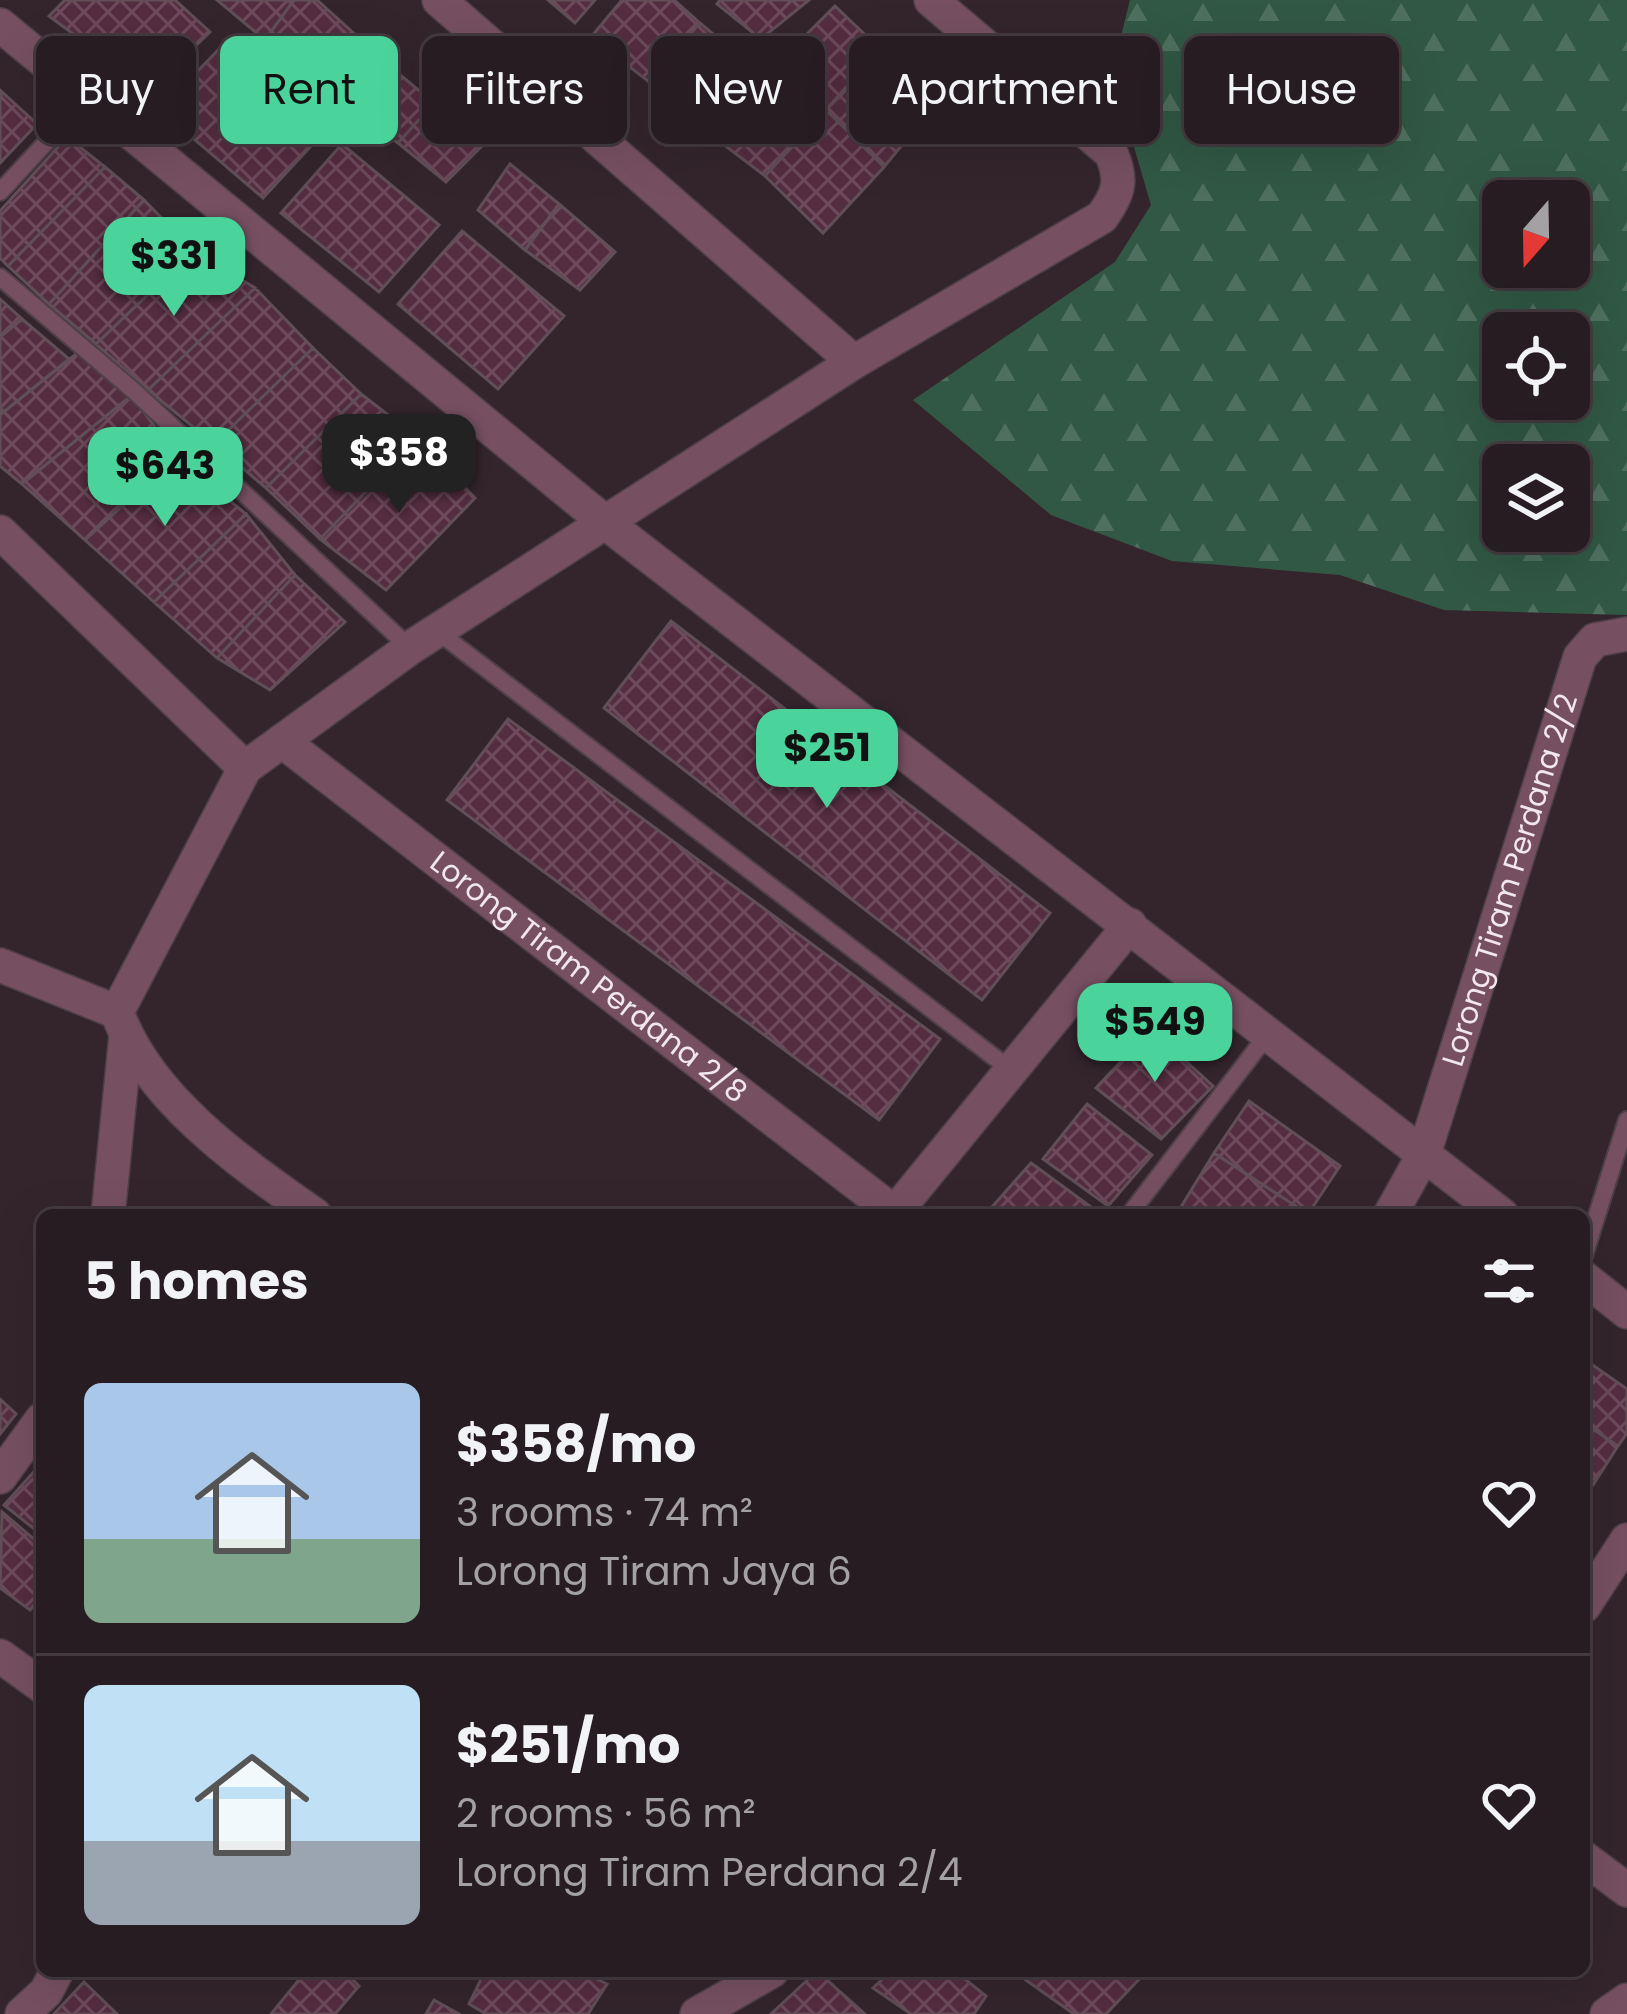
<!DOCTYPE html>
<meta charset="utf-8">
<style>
:root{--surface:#271c21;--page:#2f252a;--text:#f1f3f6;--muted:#a4a1a5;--line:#433a3f;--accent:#4ad49c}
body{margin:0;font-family:Poppins,sans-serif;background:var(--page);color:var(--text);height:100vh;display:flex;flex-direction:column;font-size:45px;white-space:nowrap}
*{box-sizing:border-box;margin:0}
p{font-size:39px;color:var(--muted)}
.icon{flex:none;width:66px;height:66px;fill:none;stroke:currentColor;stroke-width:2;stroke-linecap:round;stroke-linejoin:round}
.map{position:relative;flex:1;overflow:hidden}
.details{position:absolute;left:36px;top:1209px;width:1554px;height:768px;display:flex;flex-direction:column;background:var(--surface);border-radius:18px;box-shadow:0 12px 48px #0002,0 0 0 3px var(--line)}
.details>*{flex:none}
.hud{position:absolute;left:36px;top:36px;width:1557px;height:108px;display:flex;gap:24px}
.needle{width:78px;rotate:200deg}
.controls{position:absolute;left:1482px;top:180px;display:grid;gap:24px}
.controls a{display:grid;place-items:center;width:108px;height:108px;border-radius:18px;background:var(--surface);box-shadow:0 12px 48px #0002,0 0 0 3px var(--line);font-size:60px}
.price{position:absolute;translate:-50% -102px;padding:0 27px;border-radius:24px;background:var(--accent);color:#111;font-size:39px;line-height:78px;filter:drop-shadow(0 3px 6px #0008)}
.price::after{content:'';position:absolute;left:50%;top:72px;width:36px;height:27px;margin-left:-18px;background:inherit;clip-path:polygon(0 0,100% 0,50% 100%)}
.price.on{background:#222;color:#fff}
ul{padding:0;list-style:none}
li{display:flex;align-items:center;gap:36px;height:300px;padding:0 48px}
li+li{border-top:3px solid var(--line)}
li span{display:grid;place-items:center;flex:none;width:336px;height:240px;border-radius:18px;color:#555}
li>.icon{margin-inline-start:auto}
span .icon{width:144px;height:144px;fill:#fffc;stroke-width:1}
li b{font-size:51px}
h2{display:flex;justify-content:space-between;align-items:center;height:144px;padding:0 48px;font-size:51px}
.pill{padding:0 42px;border-radius:18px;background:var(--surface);box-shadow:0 12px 48px #0002,0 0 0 3px var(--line);font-size:42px;line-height:108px}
.pill.on{background:var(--accent);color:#111}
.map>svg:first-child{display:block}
</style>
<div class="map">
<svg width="1627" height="2014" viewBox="0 0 1627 2014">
<defs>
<pattern id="forest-firs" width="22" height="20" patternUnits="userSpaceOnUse" patternTransform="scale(3)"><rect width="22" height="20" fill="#315845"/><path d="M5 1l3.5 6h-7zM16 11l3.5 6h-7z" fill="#4f7060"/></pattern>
<pattern id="building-cross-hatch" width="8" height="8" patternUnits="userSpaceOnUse" patternTransform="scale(3)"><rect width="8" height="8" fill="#552d40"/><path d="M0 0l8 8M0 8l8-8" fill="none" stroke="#6e4b5c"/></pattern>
</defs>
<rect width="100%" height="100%" fill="#34252c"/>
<path fill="url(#forest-firs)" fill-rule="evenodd" d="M1130,0h497v615l-183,-5 -104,-35 -168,-14 -121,-46 -138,-115 202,-138 36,-57 -39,-133zM1503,201h66v66h-66zM1503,333h66v66h-66zM1503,465h66v66h-66z"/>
<path fill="url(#building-cross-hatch)" stroke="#614f57" stroke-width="3" d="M65,0h110l35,32 -61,58 -100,-74z
M217,0h77l-29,40z
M294,0h23l42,38 -43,40 -51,-38z
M548,0h47l-20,23z
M622,0h52l26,23 -52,58 -57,-44z
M720,0h89l-48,39 -44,-35z
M835,6l45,43 -54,61 -50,-45z
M700,23l47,40 -52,59 -47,-41z
M228,40l95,93 -60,65 -103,-88z
M880,49l54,57 -50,61 -58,-57z
M381,59l53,44 -36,40 -63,-45z
M776,65l50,45 -61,66 -54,-41z
M0,90l37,34 -37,39z
M434,103l52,39 -40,40 -48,-39z
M826,110l58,57 -61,66 -58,-57z
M67,137l38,30 -97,99 -8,-8v-47z
M342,144l97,81 -60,67 -98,-79z
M510,164l49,40 -34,46 -47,-40z
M105,167l39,33 -95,104 -41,-38z
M144,200l50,51 -98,93 -47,-40z
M559,204l56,48 -35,38 -55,-40z
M462,231l102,85 -66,73 -100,-85z
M194,251l61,37 -107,102 -52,-46z
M255,288l58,60 -99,96 -66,-54z
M0,299l22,20 -22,18z
M22,319l47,40 -69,56v-78z
M313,348l48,46 -95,94 -52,-44z
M81,350l51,45 -110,89 -22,-18v-51z
M361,394l57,44 -98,101 -54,-51z
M132,395l44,62 -91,83 -63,-56z
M418,438l57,60 -89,92 -66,-51z
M176,457l70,57 -92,88 -69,-62z
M246,514l49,61 -78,83 -63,-56z
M295,575l50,47 -75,68 -53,-32z
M671,621l379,292 -68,87 -378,-292z
M508,719l432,320 -61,81 -432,-320z
M1151,1029l62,57 -52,53 -65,-51z
M1249,1101l91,65 -32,48 -94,-61z
M1087,1104l65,51 -44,51 -65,-47z
M1214,1153l94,61 -132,1z
M1031,1163l71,52h-102l-9,-7z
M1584,1359l43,30v44l-9,13 -34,-23z
M0,1399l16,15 -16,20z
M1584,1423l34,23 -25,39 -9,-6z
M40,1465l2,2v68l-38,-30z
M2,1512l40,34v49l-12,15 -30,-22z
M306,1971h38l15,15 -24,28h-64z
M485,1971h95l27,13 -19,30h-102l-17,-10z
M817,1971l48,43h-94z
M891,1971h64l31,25 -12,18h-63l-38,-26z
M1013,1971h130l2,2 -39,41h-32z
M84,1982l33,32h-63z
M434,2000l25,14h-33z"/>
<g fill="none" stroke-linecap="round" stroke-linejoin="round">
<defs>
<path id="service" d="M0,192l87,-94
M0,277l134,114 276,257
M437,631l574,439
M1129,1215l139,-181
M1584,1256l43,-136"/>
<g id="minor">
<path d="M439,0l415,362"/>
<path d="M0,25l606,498 896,692"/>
<path d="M0,532l245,236"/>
<path id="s1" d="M282,741l613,472"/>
<path d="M0,965l117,47"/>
<path d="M108,1215l18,-180"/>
<path d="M315,1215c-74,-52 -166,-115 -198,-203l128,-244 165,-120 444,-286 248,-145c17,-24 21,-37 9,-64l-180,-153"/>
<path d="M893,1215l237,-290"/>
<path id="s2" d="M1390,1215l34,-61 156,-497 15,-17 32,-6"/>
<path d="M1584,1278l43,34"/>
<path d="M0,1477l42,-58"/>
<path d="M1584,1606l43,-66"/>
<path d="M0,1656l42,30"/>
<path d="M1584,1858l43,32"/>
<path d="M22,2014l24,-22 11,-21"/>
<path d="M697,2014l75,-43"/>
<path d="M1607,2014l20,-14"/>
</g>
</defs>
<use href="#service" stroke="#4f4047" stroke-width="20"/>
<use href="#minor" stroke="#4f4047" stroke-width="36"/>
<use href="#service" stroke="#765061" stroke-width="16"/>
<use href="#minor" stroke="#765061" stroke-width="33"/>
</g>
<g text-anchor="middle" stroke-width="12" stroke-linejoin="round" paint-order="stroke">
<g font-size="30" fill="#f2e7ec" stroke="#34252c">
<text dy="10" stroke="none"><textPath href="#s2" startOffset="357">Lorong Tiram Perdana 2/2</textPath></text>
<text dy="10" stroke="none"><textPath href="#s1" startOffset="387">Lorong Tiram Perdana 2/8</textPath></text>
</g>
</g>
</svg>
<div class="controls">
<a><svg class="needle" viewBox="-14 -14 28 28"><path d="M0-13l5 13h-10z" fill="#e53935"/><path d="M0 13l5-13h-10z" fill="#a4a1a5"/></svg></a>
<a><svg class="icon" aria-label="locate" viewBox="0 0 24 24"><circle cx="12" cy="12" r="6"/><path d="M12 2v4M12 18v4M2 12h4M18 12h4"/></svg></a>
<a><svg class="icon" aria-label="layers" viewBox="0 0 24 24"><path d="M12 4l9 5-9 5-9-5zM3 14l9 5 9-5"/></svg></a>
</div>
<b class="price" style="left:174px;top:319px">$331</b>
<b class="price on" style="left:399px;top:516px">$358</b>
<b class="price" style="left:165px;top:529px">$643</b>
<b class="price" style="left:827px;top:811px">$251</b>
<b class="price" style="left:1155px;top:1085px">$549</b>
<div class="hud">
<a class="pill">Buy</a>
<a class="pill on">Rent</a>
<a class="pill">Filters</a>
<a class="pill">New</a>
<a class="pill">Apartment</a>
<a class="pill">House</a>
</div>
<section class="details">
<h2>5 homes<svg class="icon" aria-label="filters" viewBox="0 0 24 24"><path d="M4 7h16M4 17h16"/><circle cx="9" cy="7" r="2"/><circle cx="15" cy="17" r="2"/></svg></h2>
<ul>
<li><span style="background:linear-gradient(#a9c7e8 65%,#7fa58c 0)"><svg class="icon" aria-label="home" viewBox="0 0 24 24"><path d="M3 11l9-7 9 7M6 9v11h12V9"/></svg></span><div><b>$358/mo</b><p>3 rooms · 74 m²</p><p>Lorong Tiram Jaya 6</p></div><svg class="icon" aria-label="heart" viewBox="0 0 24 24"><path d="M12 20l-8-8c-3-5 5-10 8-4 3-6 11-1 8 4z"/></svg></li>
<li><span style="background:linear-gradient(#bfe0f5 65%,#9aa5b1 0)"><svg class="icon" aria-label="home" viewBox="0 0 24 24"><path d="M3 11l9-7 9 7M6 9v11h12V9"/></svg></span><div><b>$251/mo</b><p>2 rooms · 56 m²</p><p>Lorong Tiram Perdana 2/4</p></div><svg class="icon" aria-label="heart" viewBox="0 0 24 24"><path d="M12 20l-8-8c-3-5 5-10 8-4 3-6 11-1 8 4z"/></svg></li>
</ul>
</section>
</div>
